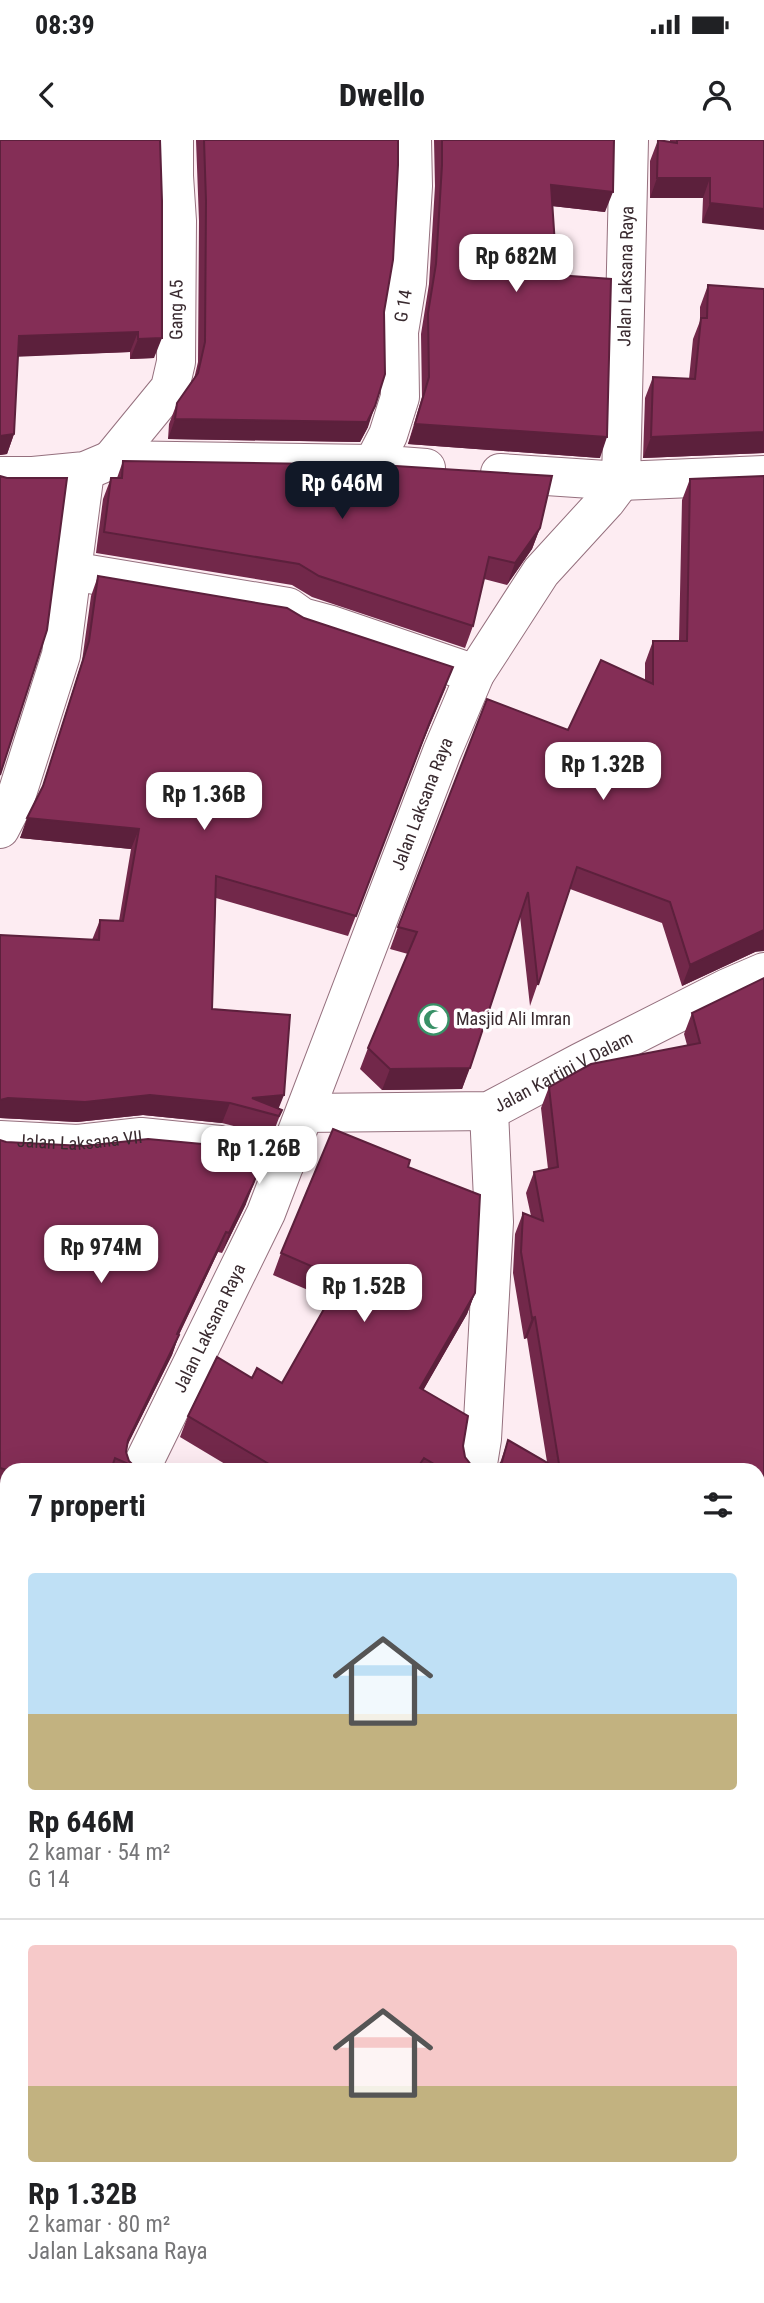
<!DOCTYPE html>
<html lang="id">
<meta charset="utf-8">
<style>
:root{--surface:#fff;--page:#f6f6f6;--text:#202124;--muted:#757577;--line:#e0e0e0;--accent:#111827}
body{margin:0;font-family:"Roboto Condensed",sans-serif;background:var(--page);color:var(--text);height:100vh;display:flex;flex-direction:column;font-size:26px;white-space:nowrap}
*{box-sizing:border-box;margin:0}
p{font-size:23px;color:var(--muted)}
.icon{flex:none;width:38px;height:38px;fill:none;stroke:currentColor;stroke-width:2;stroke-linecap:round;stroke-linejoin:round}
.map{position:relative;flex:1;overflow:hidden}
.details{position:absolute;left:0px;top:1323px;width:765px;height:840px;display:flex;flex-direction:column;background:var(--surface);border-radius:21px 21px 0 0;box-shadow:0 7px 28px #0002}
.details>*{flex:none}
.price{position:absolute;translate:-50% -60px;padding:0 16px;border-radius:14px;background:#fff;color:#222;font-size:23px;line-height:46px;filter:drop-shadow(0 2px 4px #0008)}
.price::after{content:'';position:absolute;left:50%;top:42px;width:21px;height:16px;margin-left:-10px;background:inherit;clip-path:polygon(0 0,100% 0,50% 100%)}
.price.selected{background:var(--accent);color:#fff}
ul{padding:0;list-style:none}
li{display:grid;align-content:center;gap:14px;height:371px;padding:0 28px}
li+li{border-top:2px solid var(--line)}
li span{display:grid;place-items:center;height:217px;border-radius:7px;color:#555}
li>.icon{margin-inline-start:auto}
span .icon{width:126px;height:126px;fill:#fffc;stroke-width:1}
li b{font-size:30px}
h2{display:flex;justify-content:space-between;align-items:center;height:84px;padding:0 28px;font-size:30px}
.status{display:flex;justify-content:space-between;align-items:center;height:49px;padding:0 35px;background:var(--surface);direction:ltr}
.status svg{height:19px;fill:currentColor}
header{display:flex;justify-content:space-between;align-items:center;height:91px;padding:0 28px;background:var(--surface);font-size:32px;font-weight:800}
.map>svg:first-child{display:block}
</style>
<div class="status"><b>08:39</b><svg viewBox="0 0 49 12"><path d="M0 12V9h3v3zM5 12V6h3v6zM10 12V3h3v9zM15 12V0h3v12zM26 1h20v11H26zM47 4h2v5h-2z"/></svg></div>
<header><svg class="icon" aria-label="back" viewBox="0 0 24 24"><path d="M15 5l-7 7 7 7"/></svg>Dwello<svg class="icon" aria-label="person" viewBox="0 0 24 24"><circle cx="12" cy="8" r="4"/><path d="M4 21q1-7 8-7t8 7"/></svg></header>
<div class="map">
<svg width="764" height="2163" viewBox="0 0 764 2163">
<rect width="100%" height="100%" fill="#fdecf2"/>
<g fill="none" stroke-linecap="round" stroke-linejoin="round">
<defs>
<path id="lane" d="M0,2115l7,-2"/>
<g id="street">
<path id="s1" d="M111,320l59,-72 6,-26 1,-141 -3,-45v-36"/>
<path id="s2" d="M373,324l15,-29 12,-38 -1,-65 8,-49 6,-97 -1,-46"/>
<path d="M500,333l121,8 143,-6"/>
<path d="M0,336h33l52,-5 26,-11 262,4 53,4"/>
<path d="M71,431l217,36 14,10 26,7 147,50"/>
<path d="M0,689l15,-29 46,-145 24,-184"/>
<path id="s3" d="M305,973l184,-2 92,-49 146,-74 37,-16"/>
<path id="s4" d="M0,1000l78,4 63,-7 79,8 66,17"/>
<path id="s5" d="M140,1330l126,-257 176,-461 33,-78 66,-102 65,-71 15,-20 8,-341"/>
<path d="M477,1330l5,-31 12,-217 -5,-111"/>
<path d="M0,1438l7,-3"/>
<path d="M270,2156l2,7"/>
</g>
</defs>
<use href="#lane" stroke="#95707e" stroke-width="26"/>
<use href="#street" stroke="#95707e" stroke-width="40"/>
<use href="#lane" stroke="#fff" stroke-width="24"/>
<use href="#street" stroke="#fff" stroke-width="38"/>
</g>
<path fill="#72284a" d="M0,0h160l-6,218 -24,1v-7l-112,4 -4,78 -7,20 -7,1z
M196,0h202l-30,287 -8,15 -192,-3 1,-15 8,-21 17,-24 4,-17 1,-141z
M434,0h180l-9,72 -53,-6 5,69 43,183 -192,-14 14,-47 -1,-63 8,-50 6,-98z
M658,0l12,2v-2h94l-62,83 1,-25h-53v-37z
M708,145l56,4v164l-121,5 2,-60 8,-21 36,2 4,-40 7,-18v-14z
M123,321l417,67 -8,21 -25,36 -23,-6 -11,47 -8,22 -153,-51 -20,-12 -196,-32 7,-54 8,-21h6z
M690,339l65,473 -73,34 -20,-63 -92,-34 -40,117 -10,-90 -58,173 -80,1 -22,-21 8,-21 40,-94 -18,-5 8,-22 170,-197 77,-50v-17l8,-22h26l3,-141z
M98,436l206,42 142,69 -24,57 -74,192 -132,-38 -4,111 67,100 3,1 -10,26 -50,-13 -79,-8 -66,7 -77,-4 92,-178 8,-20 19,1 12,-72 -111,-11 21,-47 41,-130 9,-65z
M764,838v952h-6v-227h4l-4,-38v-195l-265,-1 7,-6 8,-23 39,22 -20,-124 -3,1 -11,-66 2,-39 8,-21 8,3 -5,-23 8,-21 14,-3 -7,-61 8,-21 138,-42 -3,-11 8,-21z
M0,1000l246,64 -24,49 -4,-1 -39,83 -7,20 -46,93v4l3,9 6,6 -1,3h-127v23l-7,-2z
M408,1027l67,126 -8,21 -44,76 40,56 2,11 7,9 10,4h-247l-55,-33 8,-21 64,-38 30,5 47,-84 -56,-24 8,-22z"/>
<path fill="#5c203c" d="M657,38h53l-7,20h-53z
M551,45l62,7 -8,20 -62,-7z
M710,63l54,6v21l-62,-7z
M138,192l-8,20 -118,5 7,-21z
M162,198l-8,20 -24,1 8,-20z
M375,266l-7,21 -8,15 -192,-3 7,-20z
M415,284l192,13 -7,21 -192,-14z
M764,292v21l-121,5 8,-21z
M14,294l-7,20 -7,1v-19z
M540,388l-8,21 -25,36 8,-22z
M453,527l-31,77 -74,192 81,-212z
M27,678l112,11 -8,20 -111,-11z
M764,790v21l-9,1 -73,34 8,-21z
M470,928l-8,21 -80,1 8,-21z
M150,955l80,8 -8,20 -79,-8 -66,7 -77,-4v-18l8,-2z
M284,955l-8,20 -24,-17z
M264,1017l-18,47 -24,49 7,-20z
M226,1092l-8,20 -45,95 6,-12 -7,20 -52,105 8,-20z
M475,1153l-8,21 -55,96 8,-22z
M535,1177l-8,21 -3,1 8,-21z
M764,1768v13l-3,8 -3,1v-20z
M3,1904h4l-1,22h-6v-20z
M758,1962h6v22h-6z
M0,2077h7v21h-7z"/>
<path fill="#842e56" stroke="#5c203c" stroke-width="2" d="M0,0h160l2,61v137l-24,1v-7l-119,4 -5,98 -14,2z
M204,0h194v25l-5,95 -9,52 1,62 -10,32 -8,16 -192,-3 2,-16 21,-30 7,-31 1,-141z
M442,0h172l-1,52 -62,-7 6,90 54,4 -4,158 -192,-13 14,-47 -1,-64 8,-49 6,-99z
M658,0l19,3v-3h87v69l-54,-6v-25h-53z
M708,145l56,4v143l-113,5 2,-60 42,2 6,-61h6z
M123,321l257,4 172,11 -12,52 -25,35 -26,-6 -16,69 -154,-50 -20,-12 -195,-32 7,-54h11z
M0,336l7,2h60l-20,152 -47,145z
M764,336v454l-74,35 -20,-63 -93,-35 -39,118 -10,-93 -58,176 -80,1 -22,-21 49,-116 -19,-5 89,-228 81,31 33,-70 52,24v-43h34l3,-162z
M98,436l189,32 17,10 149,49 -24,57 -73,192 -140,-40 -4,133 78,6 -6,80 -32,3 30,12 -3,6 -49,-13 -80,-8 -65,7 -77,-4 -8,2v-165l99,5 1,-20 23,1 16,-92 -112,-11 16,-32 46,-145z
M764,838v651l-6,-59v-100h-275l10,-1 9,-7 6,-22 52,30 -25,-153 -3,1 -11,-66 2,-39 20,8 -9,-49 24,-5 -9,-80 42,-23 109,-21 -8,-30z
M333,989l77,31 -2,7 72,28 -5,98 -55,95 48,28 -5,30 2,11 7,9 10,4h-38l-20,-12 -8,12h-137l-91,-54 29,-59 35,21 5,-10 25,15 59,-104 -60,-26z
M148,999l76,7 40,11 -11,27 -24,49 -3,-1 -49,102 2,1 -51,105 -2,12 3,9 6,6 -20,-9 -4,12h-104l-7,-2v-328l6,2 78,4z
M7,1474v430h-4l-3,2v-429z
M758,1563h6v205l-6,2z
M758,1808l6,2v152h-6z
M0,1945l7,2v130h-7z
M764,2015v148h-486l34,-7h446v-140z
M0,2154l4,9h-4z"/>
<defs>
<symbol id="mosque-ring" viewBox="-11 -11 22 22"><circle r="9.5" fill="#fff" stroke="#389167" stroke-width="1.5"/><path d="M3.5-4.9A6 6 0 1 0 3.5 4.9A5 5 0 1 1 3.5-4.9Z" fill="#389167"/></symbol>
</defs>
<g fill-rule="evenodd">
<use href="#mosque-ring" x="416" y="862" width="35" height="35"/>
</g>
<g text-anchor="middle" stroke-width="7" stroke-linejoin="round" paint-order="stroke">
<g font-size="18" fill="#392a2f" stroke="#fff">
<text dy="6" stroke="none"><textPath href="#s5" startOffset="1312">Jalan Laksana Raya</textPath></text>
<text dy="6" stroke="none"><textPath href="#s2" startOffset="164">G 14</textPath></text>
<text dy="6" stroke="none"><textPath href="#s1" startOffset="172">Gang A5</textPath></text>
<text dy="6" stroke="none"><textPath href="#s5" startOffset="724">Jalan Laksana Raya</textPath></text>
<text dy="6" stroke="none"><textPath href="#s3" startOffset="268">Jalan Kartini V Dalam</textPath></text>
<text dy="6" stroke="none"><textPath href="#s4" startOffset="80">Jalan Laksana VII</textPath></text>
<text dy="6" stroke="none"><textPath href="#s5" startOffset="158">Jalan Laksana Raya</textPath></text>
</g>
<g font-size="18" fill="#392a2f" stroke="#fff" text-anchor="start">
<text x="456" y="885">Masjid Ali Imran</text>
</g>
</g>
</svg>
<b class="price" style="left:516px;top:154px">Rp 682M</b>
<b class="price selected" style="left:342px;top:381px">Rp 646M</b>
<b class="price" style="left:603px;top:662px">Rp 1.32B</b>
<b class="price" style="left:204px;top:692px">Rp 1.36B</b>
<b class="price" style="left:259px;top:1046px">Rp 1.26B</b>
<b class="price" style="left:101px;top:1145px">Rp 974M</b>
<b class="price" style="left:364px;top:1184px">Rp 1.52B</b>
<section class="details">
<h2>7 properti<svg class="icon" aria-label="filters" viewBox="0 0 24 24"><path d="M4 7h16M4 17h16"/><circle cx="9" cy="7" r="2"/><circle cx="15" cy="17" r="2"/></svg></h2>
<ul>
<li><span style="background:linear-gradient(#bfe0f5 65%,#c2b280 0)"><svg class="icon" aria-label="home" viewBox="0 0 24 24"><path d="M3 11l9-7 9 7M6 9v11h12V9"/></svg></span><div><b>Rp 646M</b><p>2 kamar · 54 m²</p><p>G 14</p></div></li>
<li><span style="background:linear-gradient(#f6c9c9 65%,#c2b280 0)"><svg class="icon" aria-label="home" viewBox="0 0 24 24"><path d="M3 11l9-7 9 7M6 9v11h12V9"/></svg></span><div><b>Rp 1.32B</b><p>2 kamar · 80 m²</p><p>Jalan Laksana Raya</p></div></li>
</ul>
</section>
</div>
